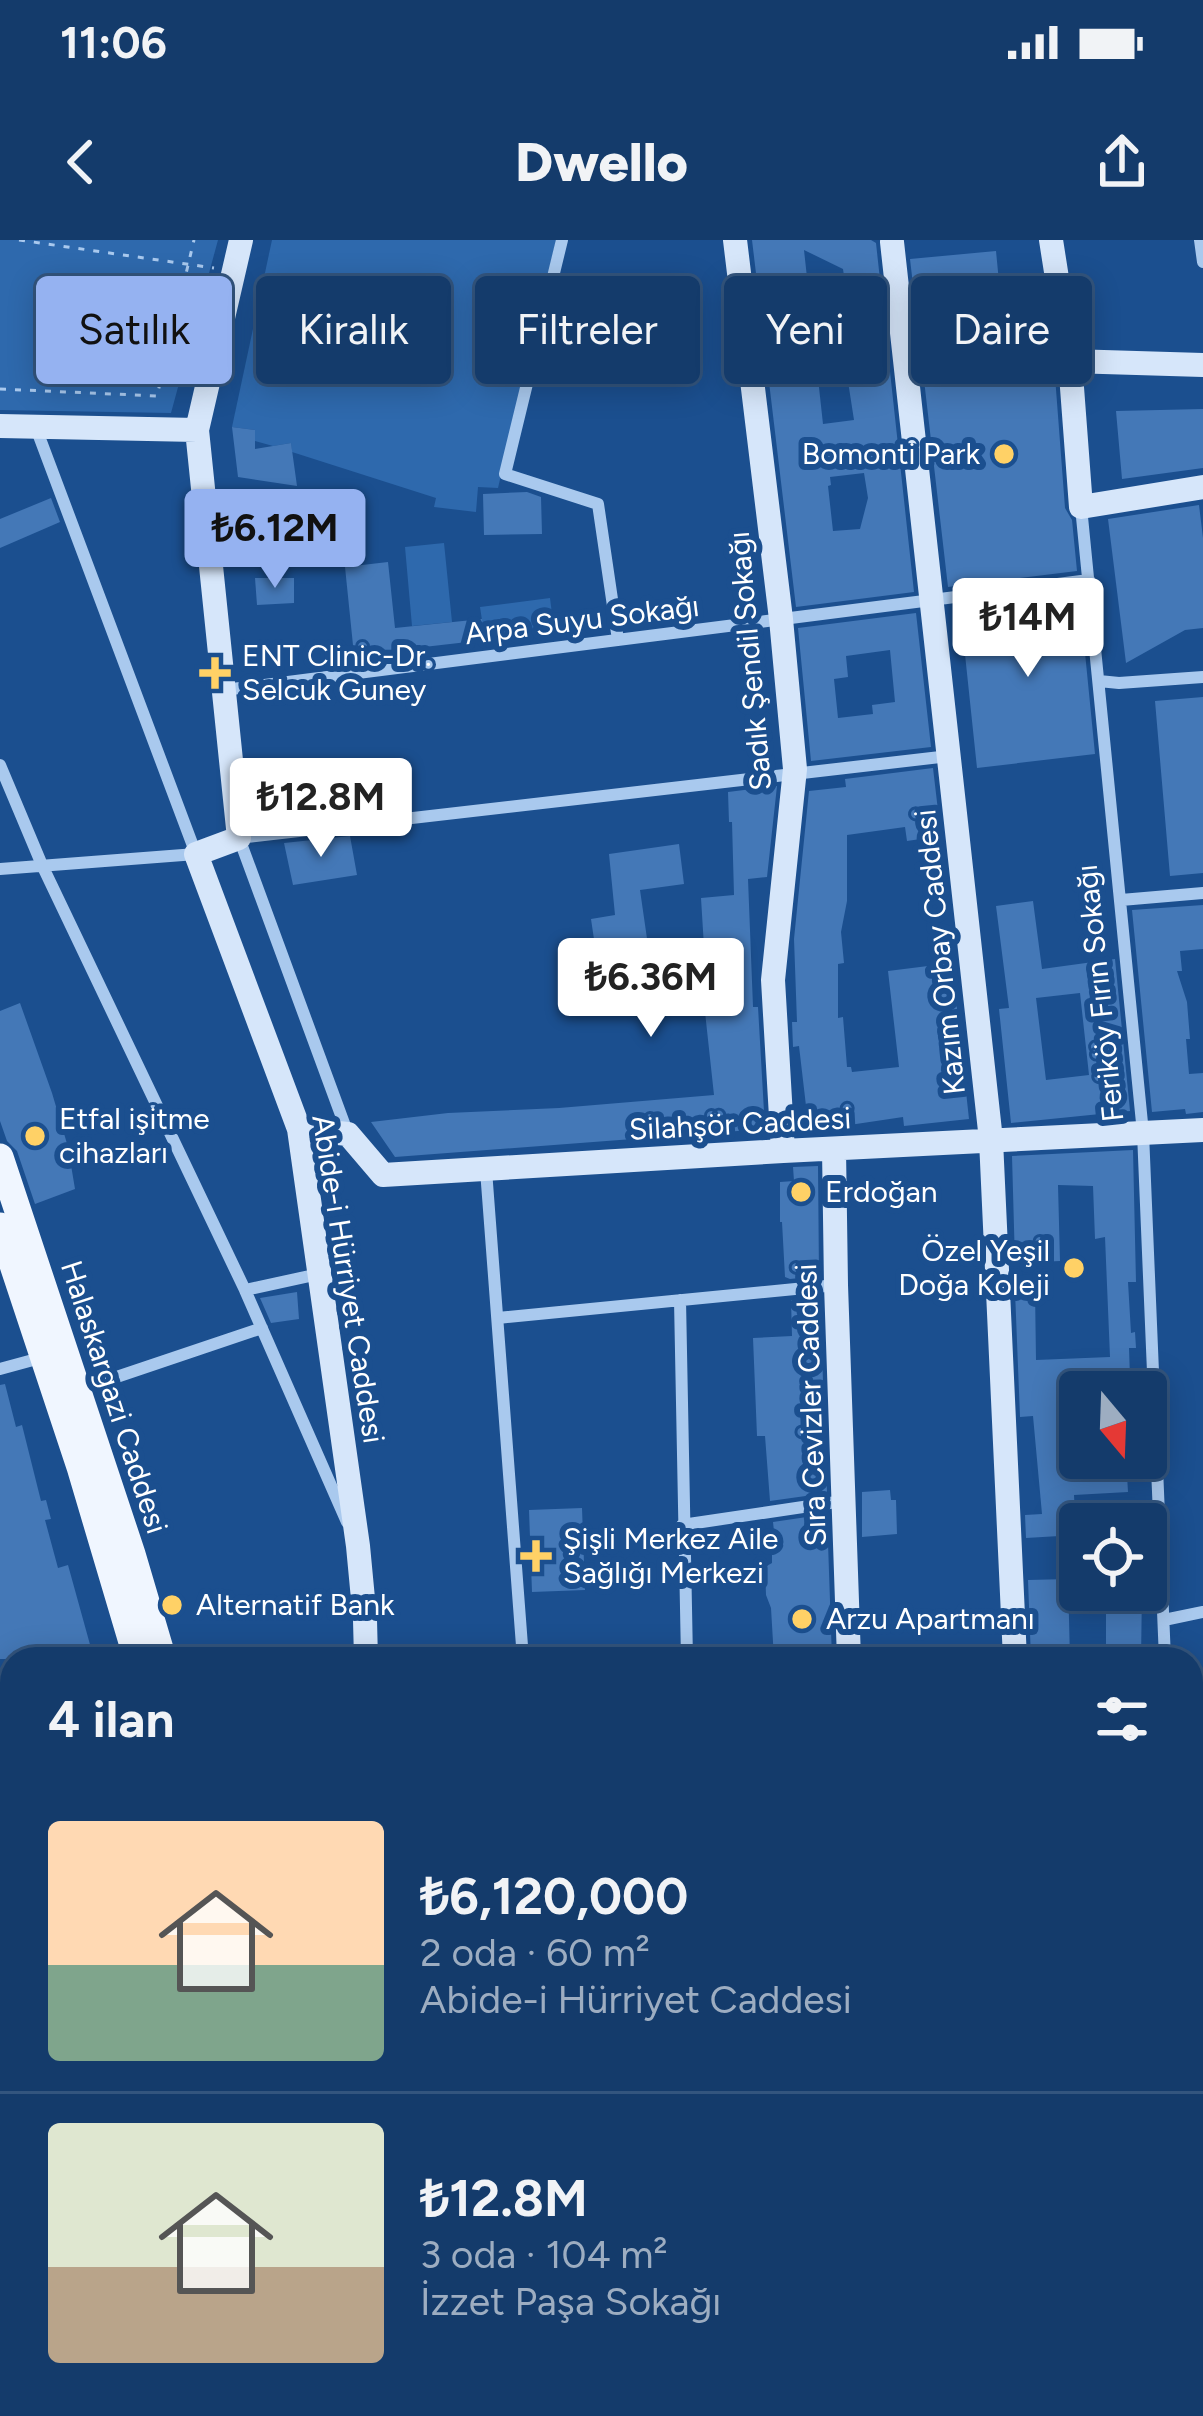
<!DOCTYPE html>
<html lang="tr">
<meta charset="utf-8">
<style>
:root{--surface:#143b6b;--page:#1d4271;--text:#f1f3f6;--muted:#9dadc1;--line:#33557e;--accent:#95b2f1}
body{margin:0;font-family:Figtree,sans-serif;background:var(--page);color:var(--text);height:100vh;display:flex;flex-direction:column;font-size:45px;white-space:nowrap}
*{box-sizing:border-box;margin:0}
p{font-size:39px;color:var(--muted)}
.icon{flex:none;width:66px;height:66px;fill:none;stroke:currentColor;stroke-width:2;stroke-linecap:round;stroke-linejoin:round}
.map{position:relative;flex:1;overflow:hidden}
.details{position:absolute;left:0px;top:1407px;width:1203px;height:771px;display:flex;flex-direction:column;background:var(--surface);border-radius:36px 36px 0 0;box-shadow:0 6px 30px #0003,0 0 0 3px var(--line)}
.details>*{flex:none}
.hud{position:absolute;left:36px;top:36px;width:1131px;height:108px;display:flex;gap:24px}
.needle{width:78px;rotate:161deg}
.buttons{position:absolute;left:1059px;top:1131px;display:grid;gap:24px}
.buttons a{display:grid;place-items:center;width:108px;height:108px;border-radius:12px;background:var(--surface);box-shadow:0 6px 30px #0003,0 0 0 3px var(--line);font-size:60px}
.price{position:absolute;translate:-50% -102px;padding:0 27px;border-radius:12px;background:#fff;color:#222;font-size:39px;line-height:78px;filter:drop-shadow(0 3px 6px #0008)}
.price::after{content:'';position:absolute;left:50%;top:72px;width:36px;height:27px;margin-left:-18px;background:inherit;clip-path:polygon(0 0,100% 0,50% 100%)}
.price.selected{background:var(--accent);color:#111}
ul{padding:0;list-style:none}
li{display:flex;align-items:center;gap:36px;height:300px;padding:0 48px}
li+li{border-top:3px solid var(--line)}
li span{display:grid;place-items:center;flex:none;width:336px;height:240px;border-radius:12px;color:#555}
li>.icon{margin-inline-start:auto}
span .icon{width:144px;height:144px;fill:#fffc;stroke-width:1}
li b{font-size:51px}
h2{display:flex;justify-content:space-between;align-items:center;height:144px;padding:0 48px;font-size:51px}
.pill{padding:0 42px;border-radius:12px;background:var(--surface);box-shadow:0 6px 30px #0003,0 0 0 3px var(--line);font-size:42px;line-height:108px}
.pill.selected{background:var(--accent);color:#111}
.status{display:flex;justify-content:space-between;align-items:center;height:84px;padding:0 60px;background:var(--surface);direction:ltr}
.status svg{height:33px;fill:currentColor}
header{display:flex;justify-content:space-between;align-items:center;height:156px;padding:0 48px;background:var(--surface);font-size:54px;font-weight:800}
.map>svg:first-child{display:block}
</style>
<div class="status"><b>11:06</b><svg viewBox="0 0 49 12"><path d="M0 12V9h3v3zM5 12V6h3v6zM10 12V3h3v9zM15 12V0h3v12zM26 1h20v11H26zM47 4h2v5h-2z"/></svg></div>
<header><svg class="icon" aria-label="back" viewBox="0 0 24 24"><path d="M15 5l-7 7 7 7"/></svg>Dwello<svg class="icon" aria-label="share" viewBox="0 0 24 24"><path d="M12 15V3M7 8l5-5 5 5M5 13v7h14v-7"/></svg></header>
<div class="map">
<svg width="1203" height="2176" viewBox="0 0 1203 2176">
<rect width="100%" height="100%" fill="#1b4f8f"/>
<path fill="#2e69ad" d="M0,0h218l-47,173 -171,-3z
M272,0h284l-58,248 -20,-1 -2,25 -42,-5 2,-9 -144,-46 -1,-9 -18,3 -18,-5v-11l-23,-3z
M444,303l8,79 -40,4 -7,-79z
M550,358l4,32 -69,10 -5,-33z"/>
<path fill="#4478b7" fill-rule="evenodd" d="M752,0h119l5,3 38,349 -118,15zM804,10l39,19 6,40 -8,1 6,65 7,45 -31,4zM864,233l4,25 -8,31 -27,2 -5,-45 3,-1 -1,-8z
M996,11l7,72 44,-5 7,45 11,145 7,12 5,51 -129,16 -38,-328z
M1203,169v59l-81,11 -6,-68z
M232,187l23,3v19l36,-6 6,43 -59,-9z
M527,252l14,5 1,37 -58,1 -1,-41z
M51,258l9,24 -60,26v-29z
M1199,265l4,33v90l-18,2 -59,33 -18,-144z
M388,322l7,66 87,-9 3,21 -131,15 -9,-88z
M255,338h39v25l-37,2z
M1079,352l16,162 -118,14 -17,-161z
M916,373l15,134 -120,14 -13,-133zM890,410l5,52 -23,3 1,9 -35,4 -4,-39 14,-2 -2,-21z
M1203,457v176l-33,3 -15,-175z
M933,528l8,68 -34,5 -2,-14 -58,8v66l-6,31 3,31 -6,1v54l5,-1 4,50h4l1,5 47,-5 -11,-96 64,-8 17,156 -65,7 -1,-9 -67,10 -1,-7 -27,3 -9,-77 -6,1 -1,-25h5l-3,-83 15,-148 37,-4 -1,-8z
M777,546l-10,91 -19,2 5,128h5l7,122 -370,28 -24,-35 77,-9 111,-5 155,-13 -9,-83h3l-7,-114 33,-3 -2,-73h-3l-1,-30z
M350,596l7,39 -64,10 -9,-42z
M679,604l5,40 -44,6 17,118 -52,6 -14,-95 24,-4 -6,-61z
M1033,661l9,68 73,-10 15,152 -119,12 -12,-114 10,-1 -13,-102zM1080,753l9,82 -43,5 -10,-82z
M1203,665v44l-23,2 2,20h-5l10,31 3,37h-4l3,35 14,-1v39l-17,2 -1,-5 -33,3 -20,-202z
M20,763l32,90 16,54 7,42 -40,15 -18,-53 -10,-10 -7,-20v-110z
M1133,910l3,132h-8l3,51 4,-1 1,16h-7l1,30h11v14h-61v78l33,-2 -1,-10h14l2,34 -54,3 2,40 -50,3 -1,-23 17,-1 -9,-98 -13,1 -5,-126 20,-1 1,70 74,-3 -5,-120 -10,2 -2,-53 -35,-1 2,76 -45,2 -3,-107z
M818,926l1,110 -29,3 -5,-2 -3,-55h-2v-40l14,-1 -1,-14z
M297,1052l2,27 -28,4 -11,-25z
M820,1057l7,196 -57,8 -5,-65h-8l-4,-98 39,-2 -1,-36z
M5,1144l11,43 6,-2 19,76 5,-1 5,19 -6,1 13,48 10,-3 26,94h-94v-274z
M890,1250l1,10h5l1,34 -35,3v-45z
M582,1268l3,82 -53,2 -3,-82z
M827,1274l5,145h-58l-3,-51 -5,-13 -1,-28 7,-4v-13h4l-3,-28z
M1068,1339l2,80h-39l-3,-79z
M1106,1350h36l-1,69h-35z"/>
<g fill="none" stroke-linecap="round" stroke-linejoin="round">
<path stroke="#a9c9ee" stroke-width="3" stroke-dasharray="6 9" stroke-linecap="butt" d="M19,0l195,28
M0,149l157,7 37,-156"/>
<path stroke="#a9c9ee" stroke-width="12" d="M562,0l-57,234 93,30 20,136
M1200,0l3,22
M1081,267l62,626 22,526
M1099,441l20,2 84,-6
M224,450l865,-110
M0,525l42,100 203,425 102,232
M0,629l196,-15 -160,-426
M1121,660l82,-7
M348,894l-109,-296 710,-82
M486,930l37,489
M245,1050l74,-16
M680,1060l7,359
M498,1078l338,-33
M0,1129l44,-12
M78,1150l184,-62
M682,1285l161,-24
M1164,1380l39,-8
M0,1478l12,-3
M1191,1564l12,34
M0,1633l12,51
M0,1799l12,-1
M1191,1970l12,-4
M73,2166l1,10
M510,2166l1,10
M663,2166l1,10
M804,2166l1,10
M942,2166l2,10"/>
<path stroke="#d6e6fa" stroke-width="24" d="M241,0l-44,190 42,408 -43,16 103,275 59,417 7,74 1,39
M735,0l46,379 14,150 -22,211 10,171
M1051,0l19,121 11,146 122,-20
M892,2l99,898 24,519
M1070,121l133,4
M0,186l197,4
M299,889l49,5 35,41 400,-24 420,-21
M834,909l2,136 13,374
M1191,1991l12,35
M1102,2166l4,10"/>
<path stroke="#f0f6ff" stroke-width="27" d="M0,917l132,397 31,105
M0,986l80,241 57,192
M263,2166v10
M334,2166l2,10
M238,2176v-10"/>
</g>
<g fill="#ffd166" stroke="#1b4f8f" stroke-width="4.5">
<circle cx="1004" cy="214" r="12"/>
<path d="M209 415h12v12h12v12h-12v12h-12v-12h-12v-12h12z"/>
<circle cx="35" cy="896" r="12"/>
<circle cx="801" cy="952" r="12"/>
<circle cx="1074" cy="1028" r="12"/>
<path d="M530 1298h12v12h12v12h-12v12h-12v-12h-12v-12h12z"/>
<circle cx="172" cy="1365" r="12"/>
<circle cx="802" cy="1379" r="12"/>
</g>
<g text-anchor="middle" stroke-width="12" stroke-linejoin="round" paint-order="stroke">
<g font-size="30" fill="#fff" stroke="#1b4f8f" text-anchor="start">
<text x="980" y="224" text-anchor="end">Bomonti Park</text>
<text x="242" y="426">ENT Clinic-Dr.<tspan x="242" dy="34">Selcuk Guney</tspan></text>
<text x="59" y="889">Etfal işitme<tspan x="59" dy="34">cihazları</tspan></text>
<text x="825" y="962">Erdoğan</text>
<text x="1050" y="1021" text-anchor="end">Özel Yeşil<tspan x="1050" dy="34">Doğa Koleji</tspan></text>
<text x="563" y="1309">Şişli Merkez Aile<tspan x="563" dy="34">Sağlığı Merkezi</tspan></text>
<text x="196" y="1375">Alternatif Bank</text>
<text x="826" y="1389">Arzu Apartmanı</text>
</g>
<g font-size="30" fill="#fff" stroke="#1b4f8f">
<text transform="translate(582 380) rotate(-7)" y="10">Arpa Suyu Sokağı</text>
<text transform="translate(750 421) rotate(-95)" y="10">Sadık Şendil Sokağı</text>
<text transform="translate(940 712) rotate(-96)" y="10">Kazım Orbay Caddesi</text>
<text transform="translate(1100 753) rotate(-96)" y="10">Feriköy Fırın Sokağı</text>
<text transform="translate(740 884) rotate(-3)" y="10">Silahşör Caddesi</text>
<text transform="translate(348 1039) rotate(81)" y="10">Abide-i Hürriyet Caddesi</text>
<text transform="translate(114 1157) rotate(72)" y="10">Halaskargazi Caddesi</text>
<text transform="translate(811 1165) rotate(-92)" y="10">Sıra Cevizler Caddesi</text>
</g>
</g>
</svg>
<div class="buttons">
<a><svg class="needle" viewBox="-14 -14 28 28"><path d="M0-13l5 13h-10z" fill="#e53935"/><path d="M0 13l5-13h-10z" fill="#9dadc1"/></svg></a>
<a><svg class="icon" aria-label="locate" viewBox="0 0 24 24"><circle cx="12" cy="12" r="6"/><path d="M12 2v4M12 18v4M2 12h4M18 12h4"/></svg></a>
</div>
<b class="price selected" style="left:275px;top:351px">₺6.12M</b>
<b class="price" style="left:1028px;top:440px">₺14M</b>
<b class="price" style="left:321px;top:620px">₺12.8M</b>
<b class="price" style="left:651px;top:800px">₺6.36M</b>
<div class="hud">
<a class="pill selected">Satılık</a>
<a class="pill">Kiralık</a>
<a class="pill">Filtreler</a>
<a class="pill">Yeni</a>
<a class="pill">Daire</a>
</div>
<section class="details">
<h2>4 ilan<svg class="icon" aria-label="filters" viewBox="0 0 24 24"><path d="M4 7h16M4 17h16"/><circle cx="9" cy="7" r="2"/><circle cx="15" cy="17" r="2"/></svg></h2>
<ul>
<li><span style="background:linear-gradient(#ffd9b3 60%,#7fa58c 0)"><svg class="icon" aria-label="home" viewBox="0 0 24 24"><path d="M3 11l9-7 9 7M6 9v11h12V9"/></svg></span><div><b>₺6,120,000</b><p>2 oda · 60 m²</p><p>Abide-i Hürriyet Caddesi</p></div></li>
<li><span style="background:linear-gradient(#dfe7d0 60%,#b9a48a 0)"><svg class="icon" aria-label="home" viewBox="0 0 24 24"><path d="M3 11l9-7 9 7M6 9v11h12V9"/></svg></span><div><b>₺12.8M</b><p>3 oda · 104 m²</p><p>İzzet Paşa Sokağı</p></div></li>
</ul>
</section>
</div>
